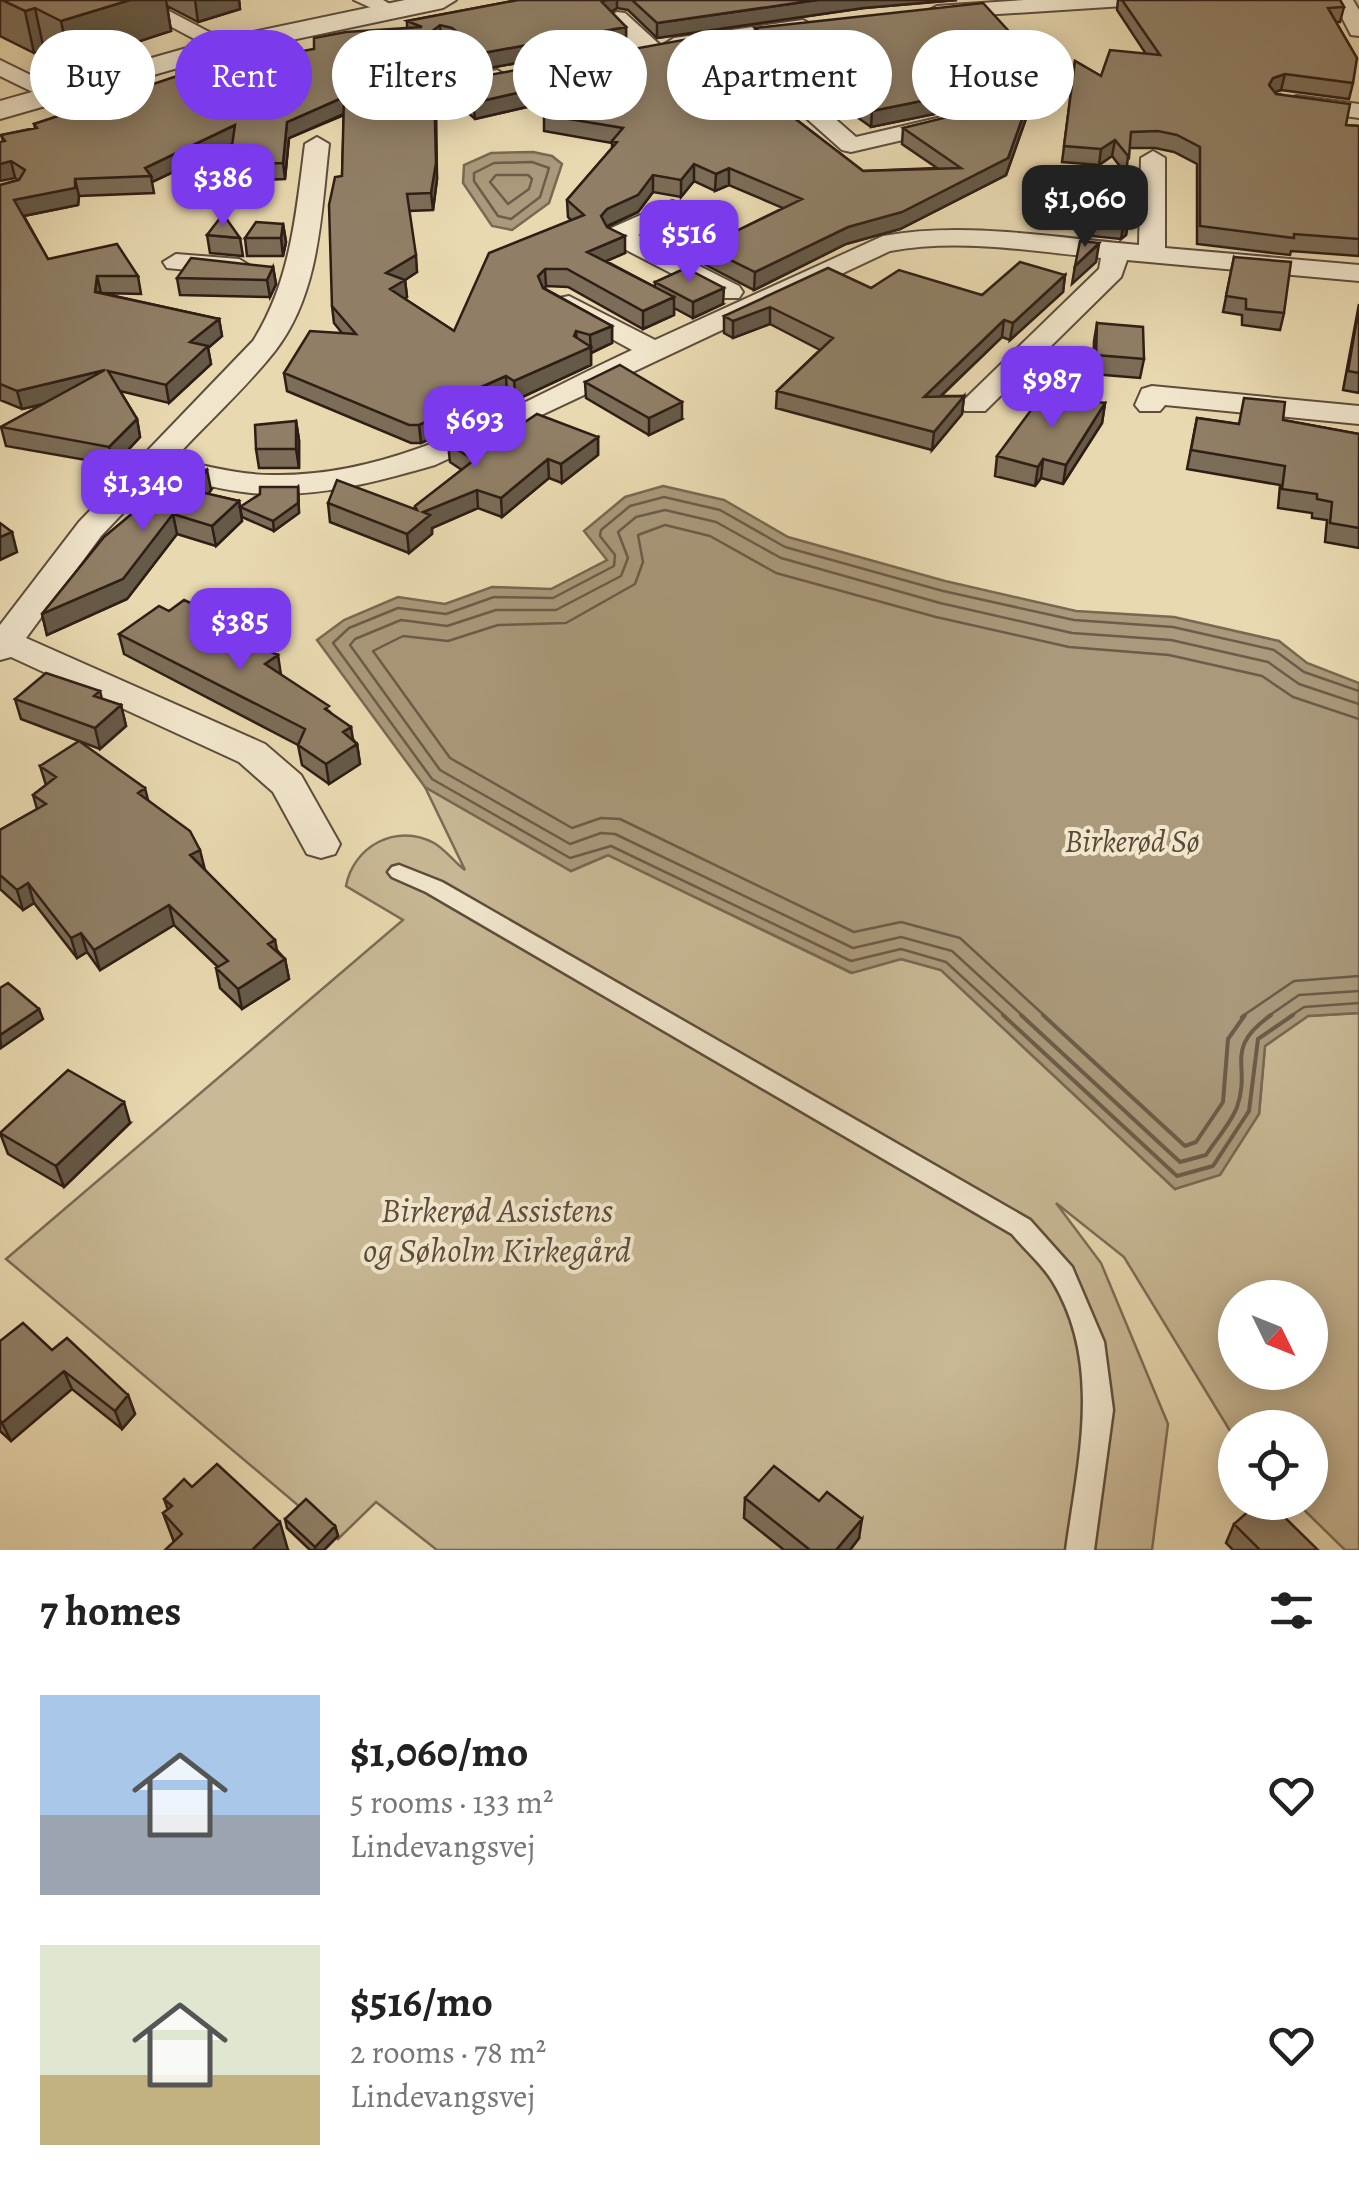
<!DOCTYPE html>
<meta charset="utf-8">
<style>
:root{--surface:#fff;--page:#f2f2f2;--text:#222;--muted:#767676;--accent:#7c3aed}
body{margin:0;font-family:Alegreya,serif;background:var(--page);color:var(--text);height:100vh;display:flex;flex-direction:column;font-size:38px;white-space:nowrap}
*{box-sizing:border-box;margin:0}
p{font-size:32px;color:var(--muted)}
.icon{flex:none;width:55px;height:55px;fill:none;stroke:currentColor;stroke-width:2;stroke-linecap:round;stroke-linejoin:round}
.map{position:relative;height:1550px;overflow:hidden}
.details{display:flex;flex-direction:column;background:var(--surface);flex:1}
.details>*{flex:none}
.hud{position:absolute;left:30px;top:30px;width:1300px;height:90px;display:flex;gap:20px}
.needle{width:65px;rotate:133deg}
.tools{position:absolute;left:1218px;top:1280px;display:grid;gap:20px}
.tools a{display:grid;place-items:center;width:110px;height:110px;border-radius:50%;background:var(--surface);box-shadow:0 5px 25px #0003;font-size:50px}
.price{position:absolute;translate:-50% -85px;padding:0 22px;border-radius:20px;background:var(--accent);color:#fff;font-size:32px;line-height:65px;filter:drop-shadow(0 2px 5px #0008)}
.price::after{content:'';position:absolute;left:50%;top:60px;width:30px;height:22px;margin-left:-15px;background:inherit;clip-path:polygon(0 0,100% 0,50% 100%)}
.price.active{background:#222;color:#fff}
ul{padding:0;list-style:none}
li{display:flex;align-items:center;gap:30px;height:250px;padding:0 40px}
li span{display:grid;place-items:center;flex:none;width:280px;height:200px;border-radius:0px;color:#555}
li>.icon{margin-inline-start:auto}
span .icon{width:120px;height:120px;fill:#fffc;stroke-width:1}
li b{font-size:42px}
h2{display:flex;justify-content:space-between;align-items:center;height:120px;padding:0 40px;font-size:42px}
.tag{padding:0 35px;border-radius:45px;background:var(--surface);box-shadow:0 5px 25px #0003;font-size:35px;line-height:90px}
.tag.active{background:var(--accent);color:#fff}
.map>svg:first-child{display:block}
</style>
<div class="map">
<svg width="1359" height="1550" viewBox="0 0 1359 1550">
<rect width="100%" height="100%" fill="#e9d9b0"/>
<filter id="stains"><feTurbulence type="fractalNoise" baseFrequency=".002" numOctaves="4"/><feColorMatrix values="0 0 0 0 .2 0 0 0 0 .09 0 0 0 0 .02 0 0 0 .5 -.17"/></filter>
<radialGradient id="worn" r=".72"><stop offset=".6" stop-color="#630" stop-opacity="0"/><stop offset="1" stop-color="#630" stop-opacity=".3"/></radialGradient>
<path fill="#c9b996" stroke="#7c6c56" stroke-width="2.5" fill-rule="evenodd" d="M425,787l146,84 37,-16 243,118 50,-14 40,11 234,219 84,-75 6,-68 43,-30 51,-3v537h-14l-48,-47 13,-1v-74h-75v11l-111,-182 -68,-54 45,60 67,161 -16,126h-715l-61,-48 -38,37 -332,-280 397,-339 -57,-34c7,-39 50,-64 88,-43 11,6 20,19 31,27zM1235,1298h75v74h-75z"/>
<path fill="#aa997b" stroke="#796852" stroke-width="2.5" d="M533,152l19,4 10,8 -13,39 -37,27 -20,-4 -29,-43 1,-18 27,-12z
M663,486l61,14 64,37 157,44 131,30 98,6 105,24 28,22 52,20v330l-51,3 -43,30 -6,68 -39,61 -45,14 -234,-219 -40,-11 -49,14 -244,-118 -37,16 -146,-84 -108,-147 27,-20 54,-23 47,7 47,-17 59,2 56,-29 -23,-29 41,-34z"/>
<g fill="none" stroke-linecap="round" stroke-linejoin="round">
<path stroke="#6c5c48" stroke-width="2.5" d="M532,162l17,6 -9,29 -29,22 -13,-3 -24,-35v-8l20,-10z
M496,175h32l4,4 -3,10 -21,15 -18,-22z
M1006,1017l-60,-55 -45,-13 -50,12 -240,-115 -41,12 -138,-79 -99,-136 16,-15 49,-20 48,6 48,-17 59,1 61,-32 1,-11 -15,-19 1,-6 29,-24 34,-9 56,13 65,37 158,44 131,29 99,7 101,23 30,22 55,19
M1024,1017l-72,-66 -51,-14 -48,11 -238,-114 -14,-1 -31,11 -130,-74 -90,-125 5,-6 46,-19 46,6 49,-16h60l65,-34 7,-18 -10,-26 18,-15 29,-7 51,12 65,36 159,45 132,30 99,7 97,22 31,22 60,20
M1046,1017l-86,-79 -59,-16 -47,10 -234,-113 -19,-1 -29,10 -122,-70 -77,-107 30,-15 45,5 50,-16 68,-2 69,-39 8,-22 -5,-27 27,-10 45,11 66,37 160,44 133,30 100,8 93,21 31,21 66,22
M1241,1017l53,-36 65,-5
M1267,1017l32,-22 60,-4
M1289,1017l15,-10 55,-4"/>
<path stroke="#6c5c48" stroke-width="4" d="M1003,1015l174,161 36,-10 36,-55 9,-72 35,-24
M1021,1015l159,147 26,-7c9,-14 25,-32 31,-48 15,-43 -15,-57 34,-92
M1043,1015l142,131 11,-4 27,-40 5,-63 17,-24"/>
<defs>
<path id="service" d="M399,865l43,17 588,338 42,47 32,75 9,68 -19,140h-28c12,-89 37,-185 -13,-268 -10,-17 -28,-32 -41,-48l-586,-342 -34,-15 -4,-5 4,-5z"/>
<path id="minor" d="M121,0h27l88,46 -11,7 -8,-2z
M354,0h29l17,10 -11,6z
M1025,0h109l-10,6 -187,12 -11,-6 11,-6z
M1333,0h20l6,10v26l-8,-1z
M617,12l8,1 34,31 3,5 -3,5h-16l-34,-31 -3,-5z
M803,20l11,6 -3,5 -65,10 110,96 94,-22 12,7 -12,7 -99,23 -9,-2 -119,-106 -49,8 -11,-7 11,-7z
M443,44l8,2 31,27 15,-3 11,7 -3,5 -71,15 -8,-2 -3,-5 3,-5 35,-7 -29,-27z
M0,60l59,29 3,5 -11,7 -51,-25z
M1297,96l62,8v14l-70,-10 -4,-5 4,-5z
M317,137l12,7c-8,70 -9,149 -54,207 -30,38 -68,72 -101,108 32,7 65,16 98,16 129,3 247,-73 360,-125l-73,-40 -4,-6 4,-6 10,-2 86,44 228,-104c83,-15 172,2 256,9l2,-87 12,-7 12,7v90l194,17v16l-232,-21 -6,17 -136,134h-20l-5,-6 5,-6 134,-130 2,-11c-69,-7 -142,-20 -211,-7l-455,214c-59,17 -121,34 -184,28 -31,-3 -61,-12 -91,-19l-59,62 -75,102 239,106 36,31 39,69 -5,10 -14,4 -14,-4 -34,-62 -34,-30 -228,-105 -11,3v-35l79,-103 174,-181c38,-60 43,-128 52,-197z
M672,201l9,3 4,5 -4,5 -43,21 101,51 4,6 -4,6h-20l-110,-57 -4,-6 4,-6z
M176,254l63,5 13,8 -13,8 -72,-7 -4,-6z
M1152,386l207,20v18l-194,-19 -5,6h-20l-5,-6 7,-16z"/>
<path id="tertiary" d="M405,0h51l-13,8 -213,45 -230,66v-18l215,-61z"/>
</defs>
<use href="#service" stroke="#5e4d3c" stroke-width="5"/>
<use href="#minor" stroke="#5e4d3c" stroke-width="4"/>
<use href="#tertiary" stroke="#5e4d3c" stroke-width="4"/>
<use href="#service" fill="#f1e6cc" fill-rule="evenodd"/>
<use href="#minor" fill="#f1e6cc" fill-rule="evenodd"/>
<use href="#tertiary" fill="#f1e6cc" fill-rule="evenodd"/>
</g>
<path fill="#7c6d58" stroke="#2f1e15" stroke-width="2.5" d="M0,0h239l1,9 -42,13 -31,-16 4,25 -101,33 -26,-14 -10,3 -34,-17z
M518,0h439l-93,8 -207,30 -29,-28 -11,-2 -6,4 15,15v16l-142,26 -31,-26 -12,-2 -5,3 17,32 -25,5 8,19 1,79 -4,31 -24,1 8,61 -12,8 2,17 -2,2 49,32 117,-111 -3,-3 -1,-17 45,-52v-5l-68,-12v-16l14,-15 -83,19 -24,-21 -1,-16 345,15v16l-6,1 74,57 74,-3 -35,-24 1,-16 53,-12 -7,-5 -78,16 -31,-22 -13,2 -72,-63v-16l284,54 -33,93 -106,54 -54,15 -92,46 -50,-26v-17l79,-39 -54,-23 -14,6 -21,-10 -13,16 -28,-5 -15,20 -31,15 18,26 -19,8 49,26v-5l68,22 -30,14 -19,-10v7l-31,14 -75,-42 -22,-1 -2,2 68,38v17l-21,10v12l-75,35 -9,-6 -61,28 1,9 -26,12h-10l-124,-52 -3,-18 58,-40 -8,-10 -2,-17 10,-130 2,-61 -55,23 -4,41 -23,1 -1,8 -31,2 -2,-17 4,-29 -80,38 2,11 -75,3 -1,9 -54,11 24,43 90,17 3,18 -40,-1 118,26 3,17 -14,12 3,16 -42,39 -49,-12 17,28 3,18 -26,28 -108,-19 -5,-19 43,-23 -22,5 -22,-9v-215l18,-5 -3,-2 -14,-43 34,-7 -1,-4 280,-75 93,-21v-7z
M1118,0h222l4,7 -4,15h-4l17,61 -4,16 -68,-9 -6,2 71,33 13,1v130l-68,-5 -1,4 -93,-11v-80l-23,-12 -19,-4h-26l-3,26 -14,-18 -13,9 -37,-3 13,-101 26,15 45,-22 -29,-44z
M1128,184l-2,51 -5,4 -39,-4 3,-18 11,-3 3,-22z
M283,224l3,18 -3,14h-36l-2,-18z
M207,235l33,3 3,18 -33,-3z
M1234,257l50,56 -4,17 -38,-5v-10l-19,-3z
M273,267l3,17 -6,13 -90,-2 -3,-17z
M1065,275l-2,17 -53,48 -8,-3 -61,59h23l-2,18 -30,36 -156,-42 1,-17 43,-41 -50,-26 -37,14 -9,-5v-17l147,-28 111,7z
M1359,304v89l-16,-3z
M1097,323l47,36 -4,19 -47,-4 1,-33z
M585,382l97,37 -33,16 -63,-37z
M1105,403l-3,20 -39,61 -22,-6 -6,8 -40,-10 2,-20z
M1197,418l41,6 45,-4 76,14v114l-34,-6 2,-22 -15,-2v-5l-34,-5 2,-23 -93,-16z
M296,421l3,19v28h-40l-3,-19z
M598,437v18l-36,28 -13,-5 -47,39 -24,-9 -46,20v6l-23,19 -79,-31 -2,-19 87,6v-3l47,-36 -12,-8 -2,-18z
M298,487l1,26 -25,18 -32,-14 -2,-10z
M211,490l-3,4 31,7 3,20 -26,25 -39,-12 -50,65 -80,36 -5,-21 62,-77z
M169,611l45,3 5,14 111,84 27,32 3,20 -31,20 -27,-19 -4,-20 -174,-91 -5,-20z
M100,691l2,8 19,6 5,21 -26,23 -79,-30 -6,-20z
M40,766l109,35 56,69 80,89 4,20 -47,30 -22,-21 -4,-20 2,-1 -44,-42 -74,45 -13,-18 -10,6 -43,-55 -11,7 -23,-21v-59l37,-21 -4,-14 13,-10z
M130,1123l-66,64 -56,-33 -8,-21z
M0,1341l52,9 76,45 7,19 -13,15 -50,-40 -61,52 -11,-10z
M192,1487l96,63 -114,-8 -11,-29 5,-3 -4,-11z
M745,1498l114,40 -9,12h-66l-40,-32z
M285,1519l50,7 3,10 -14,14h-14l-23,-22z
M1234,1524l84,26h-85l-7,-7z"/>
<path fill="#655947" stroke="#2f1e15" stroke-width="2.5" d="M130,0h36l5,31 -101,33 -9,-43z
M195,0h44l1,9 -42,13z
M606,0h11v8l-15,10v-16z
M817,0h140l-93,8 -207,30v-15z
M35,8l9,42 -10,3 -9,-42z
M440,25l1,16 -13,10 -1,-16z
M626,27v16l-142,26 -1,-16z
M452,60l1,16 -28,5 -7,-6 6,-9z
M1041,66l-2,16 -33,93 -106,54 -54,15 -92,46 1,-18 93,-45 160,-69z
M1285,74l-4,16 -11,4 -1,-9 4,-7z
M577,79l1,16 -103,24 -2,-16z
M434,85l3,94 -4,31 -2,-17z
M841,89l-1,16 -13,2 1,-16z
M951,95l-2,16 -78,16 1,-16z
M344,97l2,16 -57,25 -4,41 -2,-16 4,-41z
M795,97v16l-23,4v-16z
M235,125l2,17 -85,40 -1,-6 -6,-8z
M1115,140l-3,16 -13,9 2,-16z
M11,161l4,17 -15,3v-17z
M694,164v17l-13,16v-17z
M729,168v17l-14,6 1,-17z
M653,175v17l-15,20 -31,14 -5,7 -1,-17 6,-7z
M75,179l4,17 -1,9 -60,12 -4,-17z
M1129,217l-3,18 -5,4 3,-17z
M283,224l3,18 -3,14 -2,-18z
M625,236v17l-37,16 -1,-17z
M1099,244l-3,18 -24,22 3,-18z
M416,255l1,17 -12,8 2,17 -15,10 -6,-34z
M273,267l3,17 -6,13 -3,-17z
M545,269l1,17 -7,8 -1,-18z
M1065,275l-2,17 -53,48 3,-17z
M97,276l4,17 -6,-1z
M724,288l-1,16 -30,14v-16z
M674,297v18l-31,14v-18z
M770,307v17l-37,14v-17z
M219,319l3,17 -14,12 3,16 -42,39 -3,-18 24,-43z
M1004,320l-2,17 -80,77 2,-17z
M612,326v17l-21,10 -1,-18z
M576,331l1,18 14,-2v18l-75,35 -2,-19 60,-45z
M105,370l4,18 -87,21 -5,-18z
M506,376l1,18 -61,28 1,9 -26,12 -2,-18 17,-18z
M964,396l-2,18 -30,36 2,-18z
M682,402v17l-33,16v-17z
M1105,403l-3,20 -39,61 3,-19z
M137,419l3,18 -26,28 -5,-18z
M296,421l3,19v28l-3,-19z
M598,437v18l-36,28 -1,-19z
M548,459l1,19 -47,39 -1,-19z
M1043,459l-2,19 -6,8 3,-19z
M207,470l4,20 -15,20 -4,-20z
M298,487l1,26 -25,18 -1,-10z
M477,490l1,18 -46,20v6l-23,19 -2,-19 16,-22z
M239,501l3,20 -26,25 -4,-20z
M173,514l4,20 -50,65 -80,36 -5,-21z
M12,532l5,20 -17,8v-23z
M278,655l3,20 -16,-11z
M121,705l5,21 -26,23 -5,-21z
M351,727l3,19 3,-2 3,20 -31,20 -3,-20 17,-32z
M145,788l5,20 -12,-15z
M200,850l5,20 -15,-15z
M28,883l6,20 -11,7 -6,-20z
M169,905l5,20 -74,45 -6,-20z
M81,933l6,19 -10,6 -6,-20z
M275,940l4,20 -11,-16z
M285,959l4,20 -47,30 -4,-20z
M39,1009l4,10 -42,29 -1,-13z
M124,1102l6,21 -66,64 -8,-21z
M64,1371l8,18 -61,52 -9,-18z
M128,1395l7,19 -13,15 -7,-18z
M862,1519l-3,19 -9,12h-14z
M280,1522l8,28h-36z
M335,1526l3,10 -14,14h-9v-3z"/>
<path fill="#907f66" stroke="#2f1e15" stroke-width="2.5" d="M2,0h128l-69,21 -26,-13 -10,3z
M518,0h88l-4,2 24,25 -143,26 -31,-25 -12,-3 -13,10 25,25 -28,6 -6,9 16,10 2,78 -5,30 -24,1 9,61 -30,18 19,7 -15,9 64,42 35,-78 95,-38 -17,-15 50,-58 -5,-1 11,-13 -79,-13 33,-36 -104,24 -23,-21 272,-49 73,64 -23,4 91,70 98,-3 -58,-40 57,-14 7,-9 -16,-10 -79,16 -31,-22 -13,2 -73,-63 228,-25 58,63 -33,92 -106,54 -54,15 -93,45 -51,-25 98,-48 -73,-31 -13,6 -22,-10 -13,16 -28,-5 -15,20 -31,14 -6,7 6,11 18,9 -38,16 87,45 -31,14 -76,-42h-22l-7,7 5,12 69,38 -22,9 -14,-4 -2,5 17,11 -77,34 -8,-5 -70,31 9,6 -26,12h-10l-125,-52 26,-42 46,3 -24,-28 -3,-101 6,-28 7,-1 2,-79 -57,25 -4,41 -23,1 -1,8 -31,1 7,-48 -90,43 6,8 -76,3v9l-61,12 34,59 69,-15 21,32h-41l-2,16 124,27 -29,23 18,4 -42,39 -58,-14 29,48 -28,28 -108,-20 104,-57 -88,21 -17,-7v-199l19,-5 6,-10 -14,-9 -11,3v-22l5,-1 -4,-6 36,-7 -3,-4 161,-54 119,-21v-11l32,-6 76,-5 -15,-6z
M632,0h185l-160,23z
M1122,0h218l4,7 -16,1 29,50 -4,25 -68,-9 -12,4 -4,7 7,9 74,10 -4,21 13,1v113l-65,-5v4l-94,-12v-79l-23,-12 -19,-4 -27,1 -2,25 -14,-17 -14,9 -37,-3 11,-85 26,15 9,-26 50,5z
M1110,183l18,1 1,33 -5,5 -39,-5 1,-4 11,1 2,-22z
M223,214l17,24 -33,-3z
M256,222l27,2 -2,14h-36z
M1080,241l19,2 -24,23z
M1234,257l57,5 -7,51 -38,-4v-10l-20,-3z
M191,258l82,9 -6,13 -90,-2z
M1020,262l45,13 -52,48 -9,-3 -80,77 40,-1 -30,36 -157,-41 56,-53 -63,-31 -37,14 -9,-5 104,-48 43,20 28,-18 83,25z
M686,268l38,20 -31,14 -38,-20z
M1359,307v66l-11,-2z
M1097,323l46,4 1,32 -48,-4z
M620,365l62,37 -33,16 -64,-36z
M1043,394l62,9 -39,62 -23,-6 -5,8 -41,-11z
M1244,398l41,4 -2,18 76,14v94l-29,-5 2,-21 -15,-3v-5l-35,-5 3,-23 -94,-16 6,-32 42,6z
M537,414l61,23 -37,27 -13,-5 -47,39 -24,-8 -54,22 7,3 -23,19 -79,-31 9,-23 80,30 -2,-4 59,-46 -26,-16 28,-13 19,11z
M296,421v28h-40l-1,-24z
M189,466l18,4 -15,20 47,11 -27,25 -39,-12 -50,65 -81,35 62,-77z
M260,487h38v16l-25,18 -33,-14 20,-13z
M0,523l12,9 -12,5z
M184,600l30,14 -4,3 8,4 -6,4 66,30 -13,9 64,42 -4,3 26,18 -8,5 14,12 -31,20 -28,-19 7,-16 -186,-95 40,-28 10,5z
M46,673l54,18 -6,5 27,9 -26,23 -80,-29z
M79,741l66,47 -7,5 52,38 10,19 -10,5 85,85 -7,4 17,15 -47,30 -22,-21 12,-7 -59,-56 -75,45 -13,-17 -10,5 -43,-55 -11,7 -17,-15v-45l46,-26 -13,-9 23,-18 -16,-11z
M8,983l31,26 -39,26v-47z
M68,1070l56,32 -68,64 -56,-33z
M23,1323l29,27 15,-12 61,57 -13,16 -51,-40 -62,52 -2,-3v-79z
M217,1464l63,58 -28,28h-87l17,-16 -19,-21 9,-7 -8,-7 20,-20 8,8z
M774,1466l45,35 8,-9 35,27 -26,31h-26l-65,-52z
M306,1499l29,27 -20,21 -30,-28z
M1259,1502h10l49,48h-58l-26,-26z"/>
<g text-anchor="middle" stroke-width="8" stroke-linejoin="round" paint-order="stroke">
<g font-size="32" font-style="italic" fill="#5a4939" stroke="#f1e6cc">
<text x="1132" y="852">Birkerød Sø</text>
</g>
<g font-size="35" font-style="italic" fill="#5d4c3c" stroke="#f1e6cc">
<text x="497" y="1222">Birkerød Assistens<tspan x="497" dy="40">og Søholm Kirkegård</tspan></text>
</g>
</g>
<rect width="100%" height="100%" filter="url(#stains)"/>
<rect width="100%" height="100%" fill="url(#worn)"/>
</svg>
<div class="tools">
<a><svg class="needle" viewBox="-14 -14 28 28"><path d="M0-13l5 13h-10z" fill="#e53935"/><path d="M0 13l5-13h-10z" fill="#767676"/></svg></a>
<a><svg class="icon" aria-label="locate" viewBox="0 0 24 24"><circle cx="12" cy="12" r="6"/><path d="M12 2v4M12 18v4M2 12h4M18 12h4"/></svg></a>
</div>
<b class="price" style="left:223px;top:229px">$386</b>
<b class="price active" style="left:1085px;top:250px">$1,060</b>
<b class="price" style="left:689px;top:285px">$516</b>
<b class="price" style="left:1052px;top:431px">$987</b>
<b class="price" style="left:475px;top:471px">$693</b>
<b class="price" style="left:143px;top:534px">$1,340</b>
<b class="price" style="left:240px;top:673px">$385</b>
<div class="hud">
<a class="tag">Buy</a>
<a class="tag active">Rent</a>
<a class="tag">Filters</a>
<a class="tag">New</a>
<a class="tag">Apartment</a>
<a class="tag">House</a>
</div>
</div>
<section class="details">
<h2>7 homes<svg class="icon" aria-label="filters" viewBox="0 0 24 24"><path d="M4 7h16M4 17h16"/><circle cx="9" cy="7" r="2"/><circle cx="15" cy="17" r="2"/></svg></h2>
<ul>
<li><span style="background:linear-gradient(#a9c7e8 60%,#9aa5b1 0)"><svg class="icon" aria-label="home" viewBox="0 0 24 24"><path d="M3 11l9-7 9 7M6 9v11h12V9"/></svg></span><div><b>$1,060/mo</b><p>5 rooms · 133 m²</p><p>Lindevangsvej</p></div><svg class="icon" aria-label="heart" viewBox="0 0 24 24"><path d="M12 20l-8-8c-3-5 5-10 8-4 3-6 11-1 8 4z"/></svg></li>
<li><span style="background:linear-gradient(#dfe7d0 65%,#c2b280 0)"><svg class="icon" aria-label="home" viewBox="0 0 24 24"><path d="M3 11l9-7 9 7M6 9v11h12V9"/></svg></span><div><b>$516/mo</b><p>2 rooms · 78 m²</p><p>Lindevangsvej</p></div><svg class="icon" aria-label="heart" viewBox="0 0 24 24"><path d="M12 20l-8-8c-3-5 5-10 8-4 3-6 11-1 8 4z"/></svg></li>
</ul>
</section>
